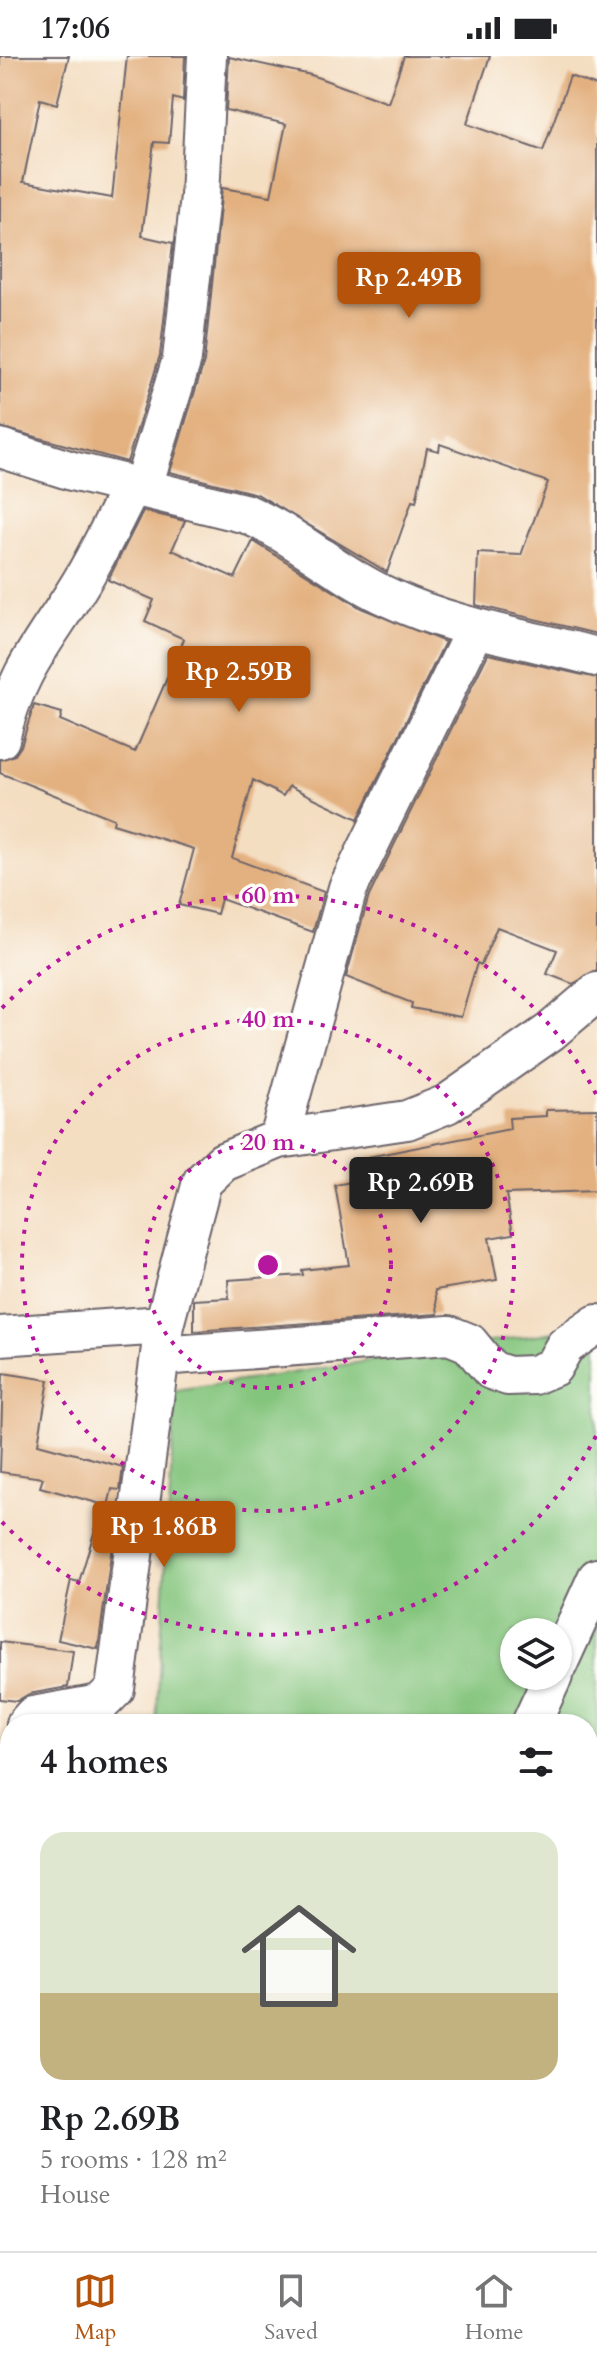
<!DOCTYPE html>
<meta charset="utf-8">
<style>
:root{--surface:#fff;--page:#f2f2f2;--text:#202124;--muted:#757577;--line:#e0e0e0;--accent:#b45309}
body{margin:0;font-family:Cardo,serif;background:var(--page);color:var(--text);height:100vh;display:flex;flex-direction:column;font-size:30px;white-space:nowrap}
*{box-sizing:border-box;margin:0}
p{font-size:26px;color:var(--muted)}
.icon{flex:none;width:44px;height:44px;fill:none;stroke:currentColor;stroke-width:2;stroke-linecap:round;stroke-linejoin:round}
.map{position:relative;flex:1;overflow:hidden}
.drawer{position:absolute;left:0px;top:1658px;width:598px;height:538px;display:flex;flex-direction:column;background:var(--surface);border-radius:32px 32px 0 0;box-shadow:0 2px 6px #0004}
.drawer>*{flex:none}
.fabs{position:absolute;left:500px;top:1562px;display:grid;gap:16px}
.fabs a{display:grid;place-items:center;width:72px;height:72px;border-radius:50%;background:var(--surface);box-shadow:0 2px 6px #0004;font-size:40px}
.price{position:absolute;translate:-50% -68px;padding:0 18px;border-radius:8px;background:var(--accent);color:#fff;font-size:26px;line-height:52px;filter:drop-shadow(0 2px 4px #0008)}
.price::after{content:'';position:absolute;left:50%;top:48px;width:24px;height:18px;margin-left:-12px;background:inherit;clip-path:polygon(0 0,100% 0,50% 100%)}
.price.active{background:#222;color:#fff}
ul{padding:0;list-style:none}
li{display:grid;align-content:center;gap:16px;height:424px;padding:0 40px}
li span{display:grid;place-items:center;height:248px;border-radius:24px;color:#555}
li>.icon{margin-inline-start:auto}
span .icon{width:144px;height:144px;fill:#fffc;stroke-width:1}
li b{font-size:34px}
h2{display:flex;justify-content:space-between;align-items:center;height:96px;padding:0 40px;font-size:34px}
.status{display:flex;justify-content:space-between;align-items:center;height:56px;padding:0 40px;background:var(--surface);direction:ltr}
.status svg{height:22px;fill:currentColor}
.tabs{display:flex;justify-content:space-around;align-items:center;height:112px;border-top:2px solid var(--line);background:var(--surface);font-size:22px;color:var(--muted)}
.tabs a{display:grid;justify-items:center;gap:4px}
.tabs .active{color:var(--accent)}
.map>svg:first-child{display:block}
</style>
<div class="status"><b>17:06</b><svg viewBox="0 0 49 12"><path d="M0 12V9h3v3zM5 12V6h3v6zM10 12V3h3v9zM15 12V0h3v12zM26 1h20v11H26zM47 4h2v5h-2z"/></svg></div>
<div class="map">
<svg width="597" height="2195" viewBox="0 0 597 2195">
<rect width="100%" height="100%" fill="#fdfcf7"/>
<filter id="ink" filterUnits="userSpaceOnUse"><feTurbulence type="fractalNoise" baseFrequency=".0125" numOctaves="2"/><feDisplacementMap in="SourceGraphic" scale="16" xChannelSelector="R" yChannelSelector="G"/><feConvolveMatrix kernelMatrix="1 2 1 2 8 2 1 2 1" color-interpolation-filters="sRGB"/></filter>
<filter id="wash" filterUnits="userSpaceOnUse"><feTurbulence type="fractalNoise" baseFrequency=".006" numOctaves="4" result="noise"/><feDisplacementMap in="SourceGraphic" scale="32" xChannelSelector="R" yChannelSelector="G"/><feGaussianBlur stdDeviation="1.8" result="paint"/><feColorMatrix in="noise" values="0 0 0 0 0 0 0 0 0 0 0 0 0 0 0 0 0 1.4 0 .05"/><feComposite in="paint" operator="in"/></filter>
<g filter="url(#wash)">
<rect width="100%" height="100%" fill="#f4dec2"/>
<path fill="#84c57d" stroke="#53745c" stroke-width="2" fill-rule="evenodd" d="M597,1250v945h-338l1,-9h328v-518h-432l20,-333 385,-60zM514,1576h44v44h-44z"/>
<g id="blocks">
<path fill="#e3b180" d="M0,0h69l-12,48 -17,-5 -17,83 89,16 15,-142h58l-2,45 -10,-3 -4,45 -15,-1 -12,94 31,7 -13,112 -33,107 -127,-35z
M404,0h86l-23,68 76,27 27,-75 27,10v548l-121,-29 2,-52 43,2 27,-73 -108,-38 -1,7 -12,-3 -11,54 -4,-1 -25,71 -130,-78 -87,-22 34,-110 18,-174 49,8 15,-72 -60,-14 3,-53 82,18 77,28z
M143,455l42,10 -13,29 63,28 18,-37 108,67 84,34 -87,177 -69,-33 -6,10 -30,-16 -21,78 92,34 -11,40 -92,-33 -4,15 -38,-9 15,-56 -81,-25 1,-5 -114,-46v-13l15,-5 6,-9 13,-41 28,8 -2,7 75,32 49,-113 -39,-18 9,-21 -46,-20z
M488,598l109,24v293l-24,13 -26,-10 10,-24 -60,-23 -16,38 -4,-2 -16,54 -50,-9 1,-5 -66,-26 23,-81z
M597,1053v82l-91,3 7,40 -24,4 8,42 -62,10 3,24 -244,17v-31l35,-2 -1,-18 75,-5 -1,-5 47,-5 -14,-80 37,-7 -4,-21 142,-28 -1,-11 37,-2v-6z
M3,1317l46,7 -11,64 85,23 -3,23 -8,-1 -4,17 -68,-19 3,-9 -43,-6z
M98,1464l17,5 -17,124 -40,-9 13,-60 8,2z
M0,1586l73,9 -5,36 -39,7 -12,7 -17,-2z"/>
</g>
</g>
<g filter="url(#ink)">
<use href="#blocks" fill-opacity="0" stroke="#6c646a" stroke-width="2"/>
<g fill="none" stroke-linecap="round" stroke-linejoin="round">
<defs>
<path id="service" d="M588,1705l9,2
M588,1821l9,-28
M274,2195l1,-9
M504,2195v-9"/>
<path id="minor" d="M0,392l72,23 175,43c51,23 92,61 143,84 64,30 138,41 207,59
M143,430l39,-127 18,-163 7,-140
M0,683c17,-74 52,-105 87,-167 16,-28 30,-58 45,-87
M279,1083l69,-251 128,-260
M0,1280l164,-11
M160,1300l289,-21 20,8 22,27 17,6 26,-1 19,-8 12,-21 32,-22
M558,1608l39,-86
M26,1668l7,-8 67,-12 15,-15 49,-364 38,-143 21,-20 56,-23 128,-19 40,-16 103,-72 47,-40
M531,1668l22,-48
M10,1778v122
M0,1954l10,-28
M368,2195v-9"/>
</defs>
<use href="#service" stroke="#6c646a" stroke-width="24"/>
<use href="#minor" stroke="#6c646a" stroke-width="42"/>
<use href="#service" stroke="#fff" stroke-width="20"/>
<use href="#minor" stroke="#fff" stroke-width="38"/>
</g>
</g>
<g fill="none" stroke="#b5179e" stroke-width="4" stroke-dasharray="4 8">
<circle cx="268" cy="1209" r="123"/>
<circle cx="268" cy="1209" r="246"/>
<path d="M596 1380A370 370 0 0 1 2 1466M2 952A370 370 0 0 1 596 1038"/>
</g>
<circle cx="268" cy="1209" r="12" fill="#b5179e" stroke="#fdfcf7" stroke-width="4"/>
<g font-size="24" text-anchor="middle" font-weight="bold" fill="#b5179e" stroke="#fdfcf7" stroke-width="7" stroke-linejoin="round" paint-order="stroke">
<text x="268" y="847">60 m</text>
<text x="268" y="971">40 m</text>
<text x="268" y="1094">20 m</text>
</g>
</svg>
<div class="fabs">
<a><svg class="icon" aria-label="layers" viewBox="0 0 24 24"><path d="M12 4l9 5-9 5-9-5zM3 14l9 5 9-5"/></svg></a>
</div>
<b class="price" style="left:409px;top:264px">Rp 2.49B</b>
<b class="price" style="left:239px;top:658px">Rp 2.59B</b>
<b class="price active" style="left:421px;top:1169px">Rp 2.69B</b>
<b class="price" style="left:164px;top:1513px">Rp 1.86B</b>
<section class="drawer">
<h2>4 homes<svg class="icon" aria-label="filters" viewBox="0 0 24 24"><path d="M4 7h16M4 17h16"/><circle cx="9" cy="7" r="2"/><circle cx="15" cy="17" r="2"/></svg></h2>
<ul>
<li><span style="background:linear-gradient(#dfe7d0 65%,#c2b280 0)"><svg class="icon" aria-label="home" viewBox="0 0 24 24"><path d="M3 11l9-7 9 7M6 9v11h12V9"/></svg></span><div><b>Rp 2.69B</b><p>5 rooms · 128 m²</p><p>House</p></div></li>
</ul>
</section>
</div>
<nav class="tabs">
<a class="active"><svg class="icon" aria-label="map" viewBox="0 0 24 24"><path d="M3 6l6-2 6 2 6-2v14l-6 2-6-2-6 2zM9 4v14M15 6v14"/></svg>Map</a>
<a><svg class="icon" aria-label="saved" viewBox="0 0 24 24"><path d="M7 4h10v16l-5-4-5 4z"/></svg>Saved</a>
<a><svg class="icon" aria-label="home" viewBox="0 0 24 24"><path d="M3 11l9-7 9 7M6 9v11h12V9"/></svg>Home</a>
</nav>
